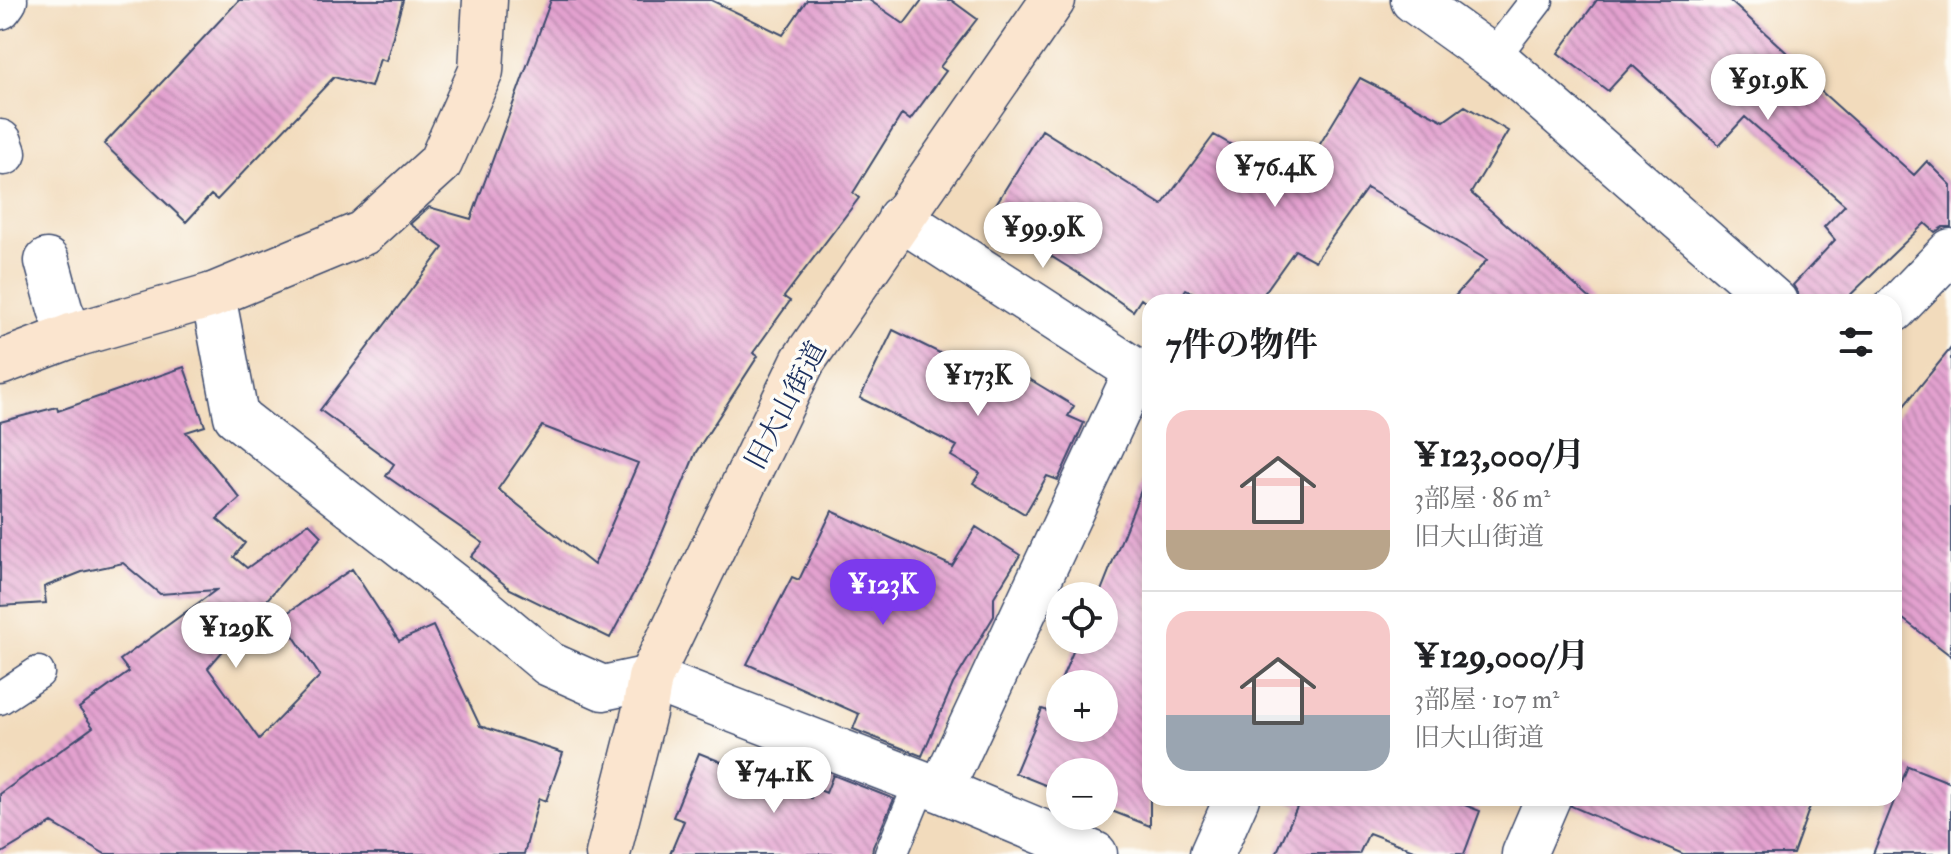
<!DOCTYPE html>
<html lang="ja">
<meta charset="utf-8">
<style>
:root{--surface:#fff;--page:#f2f2f2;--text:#202124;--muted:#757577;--line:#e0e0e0;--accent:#7c3aed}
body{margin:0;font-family:"IM FELL Double Pica","Noto Serif JP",serif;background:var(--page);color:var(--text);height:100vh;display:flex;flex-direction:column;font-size:30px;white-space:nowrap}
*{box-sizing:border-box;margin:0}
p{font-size:26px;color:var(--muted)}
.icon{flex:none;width:44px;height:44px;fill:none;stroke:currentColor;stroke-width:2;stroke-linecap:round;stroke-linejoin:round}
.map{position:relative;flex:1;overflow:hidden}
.drawer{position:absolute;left:1142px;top:294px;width:760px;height:512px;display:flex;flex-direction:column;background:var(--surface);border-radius:24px;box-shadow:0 4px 12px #0003}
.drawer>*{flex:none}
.buttons{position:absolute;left:1046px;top:582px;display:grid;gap:16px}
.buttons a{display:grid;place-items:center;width:72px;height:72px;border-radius:50%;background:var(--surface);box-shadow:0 4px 12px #0003;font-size:40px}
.price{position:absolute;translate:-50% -68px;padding:0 18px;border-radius:28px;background:#fff;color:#222;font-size:26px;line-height:52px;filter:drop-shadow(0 2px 4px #0008)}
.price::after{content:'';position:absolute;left:50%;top:48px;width:24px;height:18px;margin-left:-12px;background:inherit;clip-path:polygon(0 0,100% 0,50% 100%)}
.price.active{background:var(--accent);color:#fff}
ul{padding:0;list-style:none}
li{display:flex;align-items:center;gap:24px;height:200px;padding:0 24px}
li+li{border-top:2px solid var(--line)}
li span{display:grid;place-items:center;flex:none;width:224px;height:160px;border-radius:24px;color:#555}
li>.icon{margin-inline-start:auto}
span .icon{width:96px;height:96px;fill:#fffc;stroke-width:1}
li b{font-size:34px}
h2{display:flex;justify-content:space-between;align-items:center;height:96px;padding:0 24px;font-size:34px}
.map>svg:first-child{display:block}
</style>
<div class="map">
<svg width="1951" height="854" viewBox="0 0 1951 854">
<defs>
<pattern id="building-back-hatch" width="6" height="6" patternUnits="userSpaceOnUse" patternTransform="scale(2)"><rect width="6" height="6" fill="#e3a1cf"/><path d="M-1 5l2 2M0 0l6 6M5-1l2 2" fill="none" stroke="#b784ab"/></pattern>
</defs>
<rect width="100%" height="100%" fill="#fdfcf7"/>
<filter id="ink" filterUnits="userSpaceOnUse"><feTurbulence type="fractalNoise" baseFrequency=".0125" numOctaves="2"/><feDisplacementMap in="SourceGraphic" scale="16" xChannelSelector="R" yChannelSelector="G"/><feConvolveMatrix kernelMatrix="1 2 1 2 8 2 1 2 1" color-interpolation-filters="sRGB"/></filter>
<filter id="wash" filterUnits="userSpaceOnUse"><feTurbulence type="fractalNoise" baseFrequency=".006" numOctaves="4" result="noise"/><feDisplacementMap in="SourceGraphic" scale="32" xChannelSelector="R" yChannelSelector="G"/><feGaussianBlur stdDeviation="1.8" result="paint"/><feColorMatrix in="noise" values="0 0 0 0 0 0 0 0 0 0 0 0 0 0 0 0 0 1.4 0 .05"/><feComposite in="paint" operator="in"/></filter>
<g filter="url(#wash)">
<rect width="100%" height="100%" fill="#f2dbbc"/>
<g id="blocks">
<path fill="url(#building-back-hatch)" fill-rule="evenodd" d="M239,0h164l-17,61 -6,-2 -9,28 -37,-10 -117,123 -6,-5 -25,27 -82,-78z
M551,0h160l72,35 24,-35h62l35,24 18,-24h29l26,19 -37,48 6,4 -36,49 -8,-6 -49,79 6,5 -75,99 6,4 -37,52 5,3 -62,96 -48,115 -38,71 -100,-49 -39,-32 12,-14 -97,-67 8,-12 -74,-54 123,-162 -33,-24 19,-17 42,12zM542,426l96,37 -44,102 -96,-76z
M1597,0h132l68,62 -4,4 121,109 13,-14 24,24v42h-8l-8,5 -10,-9 -82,79h-44l-1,-9 -5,-8 42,-45 -11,-13 21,-22 -100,-88 -26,28 -87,-80 -24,26 -50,-38z
M1360,78l84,43 21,-15 43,25 -37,62 123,109h-144l37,-42 -120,-72 -52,73 -20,-11 -37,52h-47l-25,-13 -8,13h-33l-4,-3 -8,12 -52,-36 -93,-58 54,-87 120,75 52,-70 83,47z
M893,330l124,61 9,-14 48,29 -6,10 16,7 -26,57 -11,-4 -22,38 -52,-31 7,-10 -29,-17 6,-10 -97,-48z
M1951,348v308l-57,-44v-194z
M184,367l21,59 -19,6 54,66 -23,21 28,24 -11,14 13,11 62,-45 13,13 -114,132 51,71 61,-63 -39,-59 71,-48 47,72 34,-15 47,100 83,27 -17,48 -7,-3 -15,56h-419l-53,-31 -52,31v-60l93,-67 -14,-19 50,-36 -9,-12 96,-70 -56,4 -37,-31 -41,9 -38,15 2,16 -46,3v-184l57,-15 1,4z
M1148,473l2,1v352l-46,-18v-36h-44v19l-45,-18 27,-64 6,2 29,-69 3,1 1,-3h23v-44h-5zM1060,684h44v44h-44z
M832,511l120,55 24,-39 44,28 -26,42v19l-41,68 -31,72 -69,-27 6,-15 -112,-50 45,-87 7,3z
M699,753l112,45 4,-10 11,5 7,-18 61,24 -21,48 -1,7h-202l14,-33 -11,-4z
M1908,766l43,17v71h-78z
M1289,798h158l33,13 -16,43h-40l-55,-21 -10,21h-83l22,-49 -9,-3z
M1572,798h241l-20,56h-110l-112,-48z"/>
</g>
</g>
<g filter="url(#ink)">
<use href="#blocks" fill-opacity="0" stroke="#3b496c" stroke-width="2"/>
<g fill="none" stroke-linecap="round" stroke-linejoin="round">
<defs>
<path id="lane" d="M1493,57l44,-57
M0,698l38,-25
M891,854l30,-72"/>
<path id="street" d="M1413,0l88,63 274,239
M0,7l5,-7
M0,142l4,11
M900,218l250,162
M47,261l13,48 11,27
M213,295l23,121 246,192 67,56 54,24 47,-10 291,112 154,64
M1894,310l57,-59
M941,790l195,-418
M1212,854l25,-56
M1524,854l24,-56"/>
<path id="secondary" d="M0,363l71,-27 142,-41 150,-62 77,-70 41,-92 4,-71
M608,854l36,-141 6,-35 153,-317 250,-361"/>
</defs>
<use href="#lane" stroke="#3b496c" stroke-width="35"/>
<use href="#street" stroke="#3b496c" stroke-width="47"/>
<use href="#secondary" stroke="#3b496c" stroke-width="47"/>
<use href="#lane" stroke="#fff" stroke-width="32"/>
<use href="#street" stroke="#fff" stroke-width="44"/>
<use href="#secondary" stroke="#fbe5cf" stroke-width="44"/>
</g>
</g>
<g text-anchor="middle" stroke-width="7" stroke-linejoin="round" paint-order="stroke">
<g font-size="28" fill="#1b2f5e" stroke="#fdfcf7">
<text transform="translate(785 405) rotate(-62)" y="10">旧大山街道</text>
</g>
</g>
</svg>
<div class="buttons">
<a><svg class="icon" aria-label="locate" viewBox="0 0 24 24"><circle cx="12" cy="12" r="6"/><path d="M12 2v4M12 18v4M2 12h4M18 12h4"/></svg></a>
<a>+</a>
<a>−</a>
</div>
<b class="price" style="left:1768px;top:122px">¥91.9K</b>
<b class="price" style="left:1275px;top:209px">¥76.4K</b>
<b class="price" style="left:1043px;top:270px">¥99.9K</b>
<b class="price" style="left:978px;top:418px">¥173K</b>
<b class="price active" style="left:883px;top:627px">¥123K</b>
<b class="price" style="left:236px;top:670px">¥129K</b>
<b class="price" style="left:774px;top:815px">¥74.1K</b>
<section class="drawer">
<h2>7件の物件<svg class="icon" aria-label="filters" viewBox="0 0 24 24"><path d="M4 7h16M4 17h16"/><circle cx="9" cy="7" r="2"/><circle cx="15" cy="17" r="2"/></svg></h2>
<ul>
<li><span style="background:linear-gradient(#f6c9c9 75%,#b9a48a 0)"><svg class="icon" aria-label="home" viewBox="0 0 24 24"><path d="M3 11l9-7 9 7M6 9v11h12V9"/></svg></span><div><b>¥123,000/月</b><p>3部屋 · 86 m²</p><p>旧大山街道</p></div></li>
<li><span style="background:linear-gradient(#f6c9c9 65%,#9aa5b1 0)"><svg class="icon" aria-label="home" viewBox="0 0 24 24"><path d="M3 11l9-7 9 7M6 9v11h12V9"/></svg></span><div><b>¥129,000/月</b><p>3部屋 · 107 m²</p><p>旧大山街道</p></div></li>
</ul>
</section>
</div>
